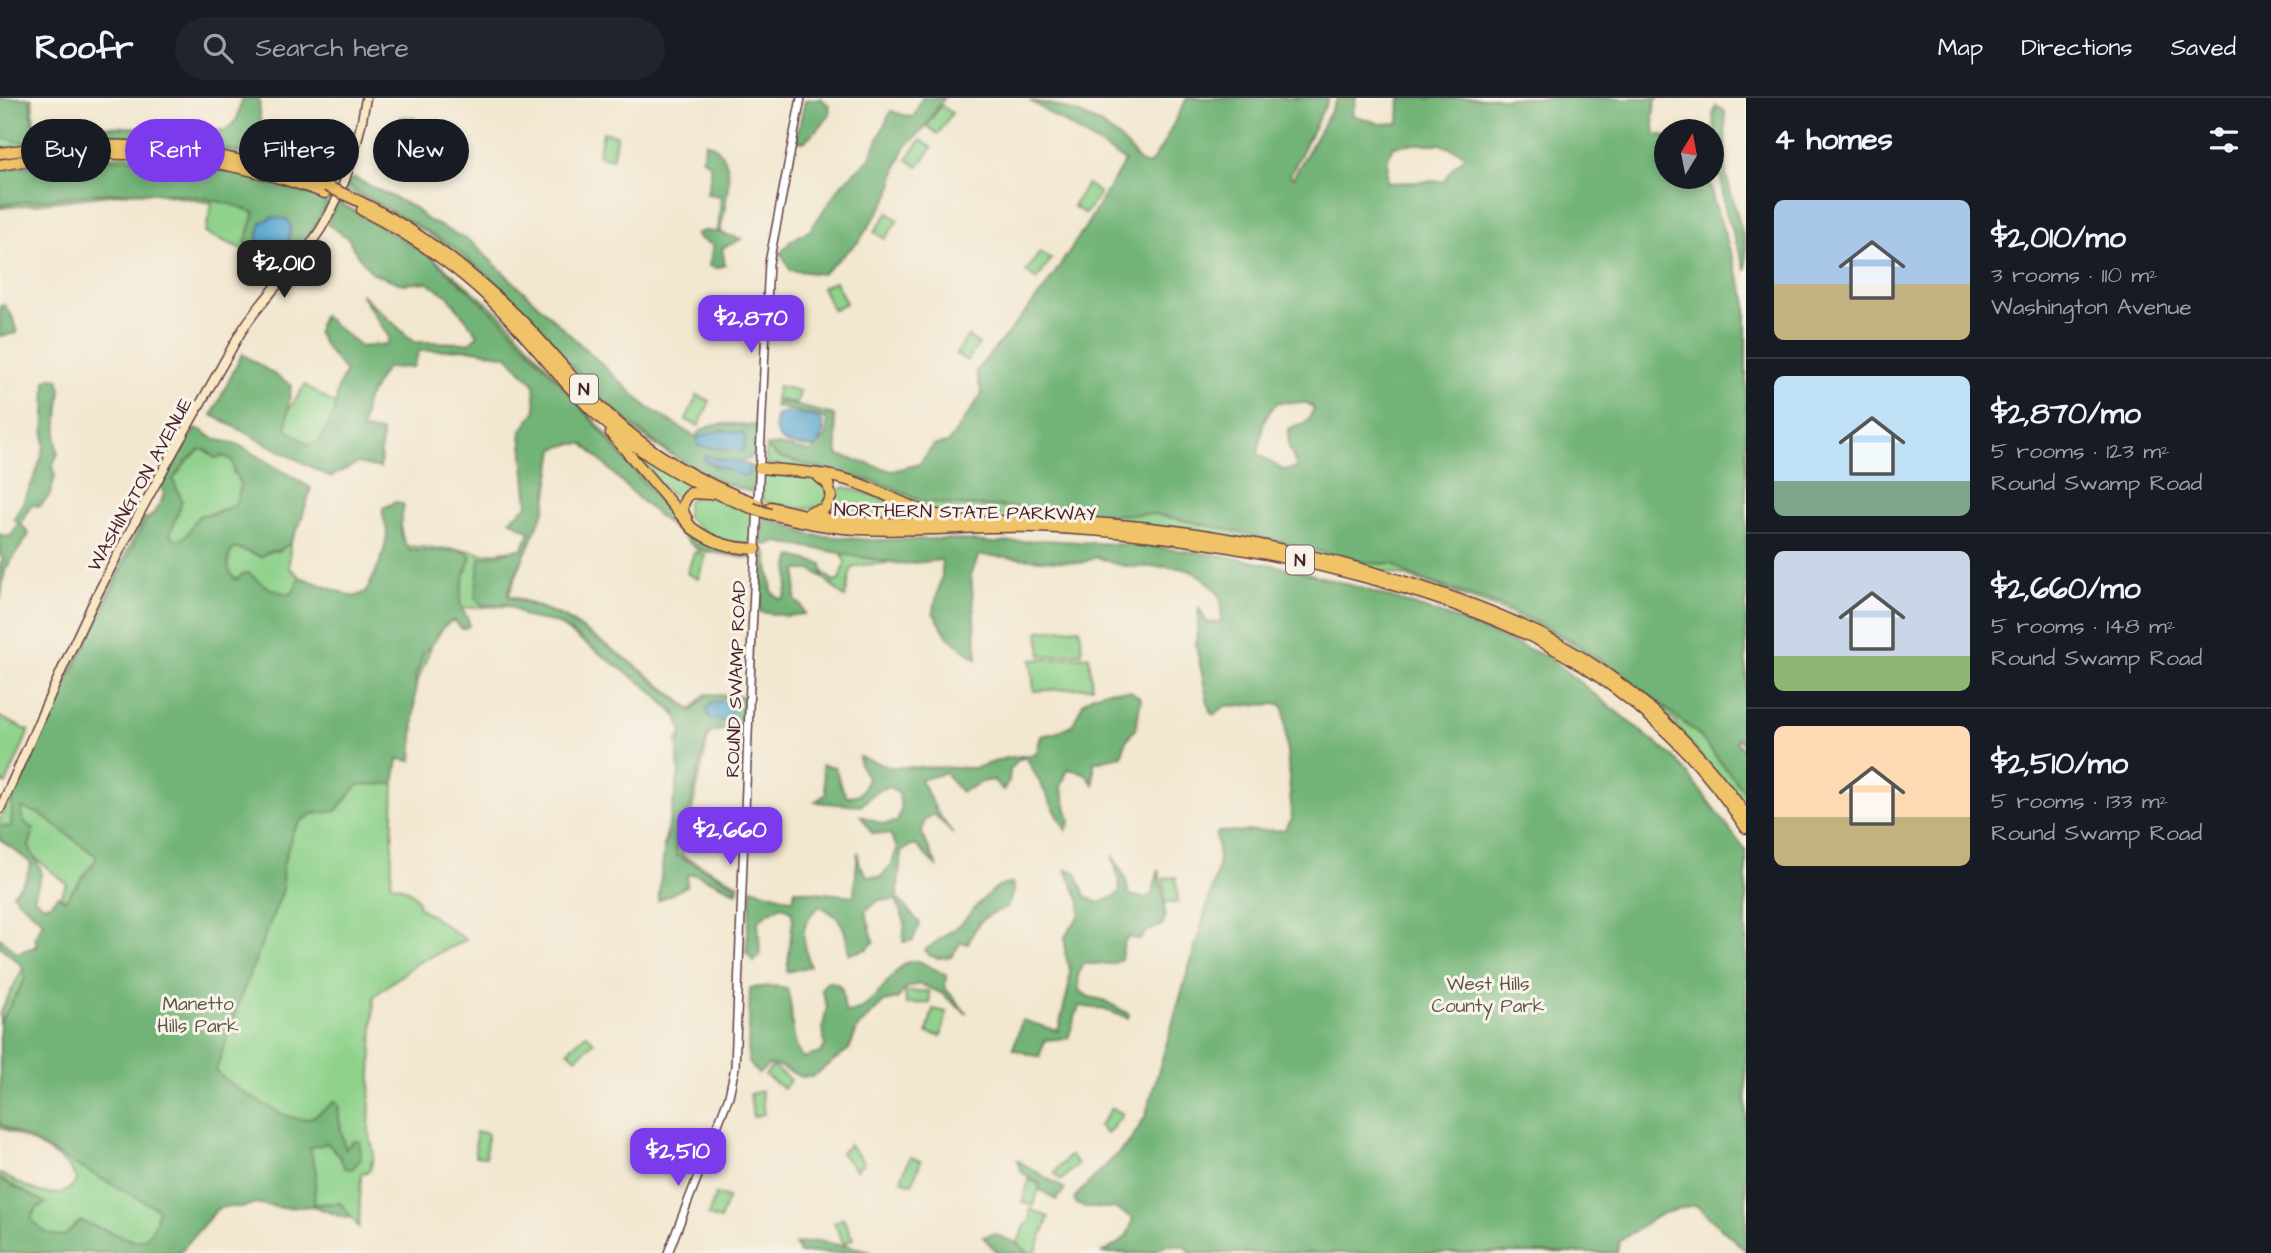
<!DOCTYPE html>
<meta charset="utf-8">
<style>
:root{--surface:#171b24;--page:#20242c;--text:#f1f3f6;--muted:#9ea1a6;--line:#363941;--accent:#7c3aed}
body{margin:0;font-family:"Architects Daughter",sans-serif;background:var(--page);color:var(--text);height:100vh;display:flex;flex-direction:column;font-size:26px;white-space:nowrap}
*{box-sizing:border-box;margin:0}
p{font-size:23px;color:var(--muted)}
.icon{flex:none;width:38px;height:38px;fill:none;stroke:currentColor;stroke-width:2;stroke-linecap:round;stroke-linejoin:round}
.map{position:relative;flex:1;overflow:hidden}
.sheet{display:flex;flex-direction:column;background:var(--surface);width:525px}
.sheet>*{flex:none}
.hud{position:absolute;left:21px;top:21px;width:665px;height:63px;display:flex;gap:14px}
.needle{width:46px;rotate:10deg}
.fabs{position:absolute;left:1654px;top:21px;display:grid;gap:14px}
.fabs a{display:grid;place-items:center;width:70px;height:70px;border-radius:50%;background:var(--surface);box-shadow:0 4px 10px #0003;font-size:35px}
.price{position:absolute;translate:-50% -60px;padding:0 16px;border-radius:14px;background:var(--accent);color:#fff;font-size:23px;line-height:46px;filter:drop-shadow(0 2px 4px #0008)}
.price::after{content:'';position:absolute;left:50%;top:42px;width:21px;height:16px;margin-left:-10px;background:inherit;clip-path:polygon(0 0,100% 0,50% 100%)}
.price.on{background:#222;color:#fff}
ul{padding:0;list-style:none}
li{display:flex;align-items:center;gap:21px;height:175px;padding:0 28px}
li+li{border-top:2px solid var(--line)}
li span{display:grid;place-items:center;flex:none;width:196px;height:140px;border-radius:10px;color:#555}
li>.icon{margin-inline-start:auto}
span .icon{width:84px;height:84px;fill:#fffc;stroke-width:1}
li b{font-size:30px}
h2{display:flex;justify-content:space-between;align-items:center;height:84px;padding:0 28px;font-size:30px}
.pill{padding:0 24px;border-radius:32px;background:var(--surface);box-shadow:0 4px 10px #0003;font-size:24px;line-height:63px}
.pill.on{background:var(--accent);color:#fff}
header{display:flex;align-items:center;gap:42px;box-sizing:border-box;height:98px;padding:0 35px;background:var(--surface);border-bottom:2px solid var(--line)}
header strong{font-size:33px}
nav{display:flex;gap:38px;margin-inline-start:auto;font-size:24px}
.search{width:490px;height:63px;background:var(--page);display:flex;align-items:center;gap:18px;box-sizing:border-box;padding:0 24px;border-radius:38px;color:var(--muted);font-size:26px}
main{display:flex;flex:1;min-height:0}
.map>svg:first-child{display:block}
</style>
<header>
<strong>Roofr</strong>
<div class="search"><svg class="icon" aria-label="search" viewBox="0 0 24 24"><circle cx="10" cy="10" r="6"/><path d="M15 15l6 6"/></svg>Search here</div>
<nav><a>Map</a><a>Directions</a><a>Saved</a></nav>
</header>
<main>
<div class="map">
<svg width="1746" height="1155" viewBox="0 0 1746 1155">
<rect width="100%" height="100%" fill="#f7f3e8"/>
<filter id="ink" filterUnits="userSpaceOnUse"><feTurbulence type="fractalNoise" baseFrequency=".0143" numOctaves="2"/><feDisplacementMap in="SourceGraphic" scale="14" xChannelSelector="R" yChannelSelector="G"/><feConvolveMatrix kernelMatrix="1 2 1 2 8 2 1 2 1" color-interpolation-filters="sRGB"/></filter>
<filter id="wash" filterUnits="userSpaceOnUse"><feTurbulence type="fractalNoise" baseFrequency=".00686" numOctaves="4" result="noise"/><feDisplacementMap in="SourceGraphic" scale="28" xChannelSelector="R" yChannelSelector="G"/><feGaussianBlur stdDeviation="1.57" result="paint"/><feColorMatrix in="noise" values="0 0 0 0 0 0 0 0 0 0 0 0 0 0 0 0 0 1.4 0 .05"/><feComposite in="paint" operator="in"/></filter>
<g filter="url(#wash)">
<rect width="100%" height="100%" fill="#f2e7cf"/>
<path fill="#8ed28b" stroke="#6c785b" stroke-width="2" d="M0,0h32l2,25 192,8 119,38 -8,17c-34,-13 -67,-25 -102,-32 -78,-17 -157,-14 -235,-6z
M941,7l11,8 -14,21 -11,-8z
M401,19h13l1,24h-14z
M309,33l30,8 2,14 -4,3 -35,-10 1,-8z
M603,34l14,3 -5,24 -14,-3z
M921,42l11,8 -14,19 -11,-8z
M125,57l77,7 79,20 51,18 -17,31 -29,37 -81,-35 7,-30 -68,-12 -144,17v-40l29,-5z
M350,82l-2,6 106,61 43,36 109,120 66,53c-27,-17 -53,-36 -76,-58 -36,-34 -65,-76 -100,-111 -41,-40 -100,-76 -152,-98z
M1087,86l13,9 -15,21 -12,-8z
M338,104l54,28 38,25 76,64 181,207 64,26v7l-33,-11 -20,-10 -25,-20 -103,-124z
M888,115l10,7 -13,19 -11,-7z
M1040,154l11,7 -14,21 -11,-8z
M835,183l11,22 -13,7 -11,-23z
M968,238l11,8 -12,17 -11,-7z
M305,287l48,31 -32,48 -47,-31z
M778,288l22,5 -3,13 -22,-5z
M697,297l13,6 -11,25 -13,-6z
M624,344l76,48c-7,1 -15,7 -21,7 -14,0 -47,-43 -55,-55z
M766,349l13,10 111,29 26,13 37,6 66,2 77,8 59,-1 107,23 105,26 26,1 18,12 94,31 66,33 63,44 64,50 48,60v15l-68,-80 -2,-6 -42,-35 -72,-49 -58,-28 -99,-35 -295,-54 -67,-6 -94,-1 -16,-2 -56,-24 2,-5 -73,-15 -40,-5z
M199,352h6l10,8 8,-2 10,4v12c11,12 8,19 3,33 -19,9 -39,5 -44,25l36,27 4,-7 6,-2c16,8 38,5 52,-5l-1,24 11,10 -2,4 69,22 22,-58 77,5 17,4 44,-6 -18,47 56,22 66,45 61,48 13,-16 41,2 -1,33 -35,1 -28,126 57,28 -2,9 -43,-21 -16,3v-19l-15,-9 21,-86 -8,-20 12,-13 -40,-40 -90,-64 -49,-18 -63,3 -69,175h17l-3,100c15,4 25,6 28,23l47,33 -49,23 -43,33 -5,134 5,25 -4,15 -9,4 -2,53 -19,-24 -26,1 -96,-15 -59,64h-159v-79c23,10 57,35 77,7 -7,-24 -55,-44 -77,-54v-114l67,-129 -67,-55v-10l143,-302 28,14 11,-30 -9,-21 14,-19z
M768,374l51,7 11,15 -7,13c-21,4 -41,0 -61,-6l1,-25z
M845,389l40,12 47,20 -66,1 -46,-7 17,-22z
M700,396l55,19 -3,30c-24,6 -47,-10 -65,-25v-17z
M696,454l10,4 -8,23 -11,-6 7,-20z
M842,456l47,8c-13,5 -27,-1 -38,7l-6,29 -22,-21 -1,-6 12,11 6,-2 5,-18z
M1080,530l2,25 -41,3 -2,-25z
M1089,558l3,31 -58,4 -3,-31z
M0,619l29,14 -23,53 -6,-3z
M1176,779l2,26h-13l-1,-25z
M929,893l1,12 -24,1 -1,-12z
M933,911l14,3 -6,24 -14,-3z
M586,936l8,8 -18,16 -8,-8z
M773,968l17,14 -6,9 -19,-14z
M761,993l3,23 -11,3 -3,-23z
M1112,1010l10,5v3l-15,18 -8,-8z
M476,1034l11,1 -1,24 -11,-1z
M849,1047l15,17 -8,8 -15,-17z
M1069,1058h2l7,8 -17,16 -7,-7z
M910,1059l11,4 -9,23 -11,-4z
M1029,1082l12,4 -8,22 -11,-4z
M716,1096l12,4 -8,22 -12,-4z
M1030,1111l19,8 -14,36h-6l-12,-10 8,-17 5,-5z
M843,1120l10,21 -9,5 -10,-21z"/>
<path fill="#72b477" stroke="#5e6a51" stroke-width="2" fill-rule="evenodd" d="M0,0h30l3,27 193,6 11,-12 5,-21h17l2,36 33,11 12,-21 40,16 -3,28 -6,18c-85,-42 -185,-52 -279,-49 -12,1 -25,6 -37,5 -8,-1 -13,-4 -21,-4zM309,33l30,8 2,14 -4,3 -35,-10 1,-8z
M821,0l8,8 1,7c-6,13 -17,18 -26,29l-8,-1 9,-41z
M922,0h22l-20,31 -19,18 -8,20 -7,27 -31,47 -37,33 -32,-4 -9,-17 11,-13 18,-10 33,-47 26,-24 22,-48 22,7z
M1187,0h142l-39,77 3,3 45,-80h18l-4,17 29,9 18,-1 1,-25h259l-4,3 -2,17 2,16 11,2v41h44l3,22 33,100v448l-8,-9 -2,3 10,12v41l-48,-60 -63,-50 -64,-44 -66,-33 -94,-31 -18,-12 -25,-1 -106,-26 -107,-23 -59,1 -77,-8 -66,-2 -32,-4 -31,-15 -112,-29 -12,-10 12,-2 33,7 16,-17v-16l-52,-13 2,-5 57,14 4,40 54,16 27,-7 15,-19 14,-2 34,-49 -6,-23 67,-80 43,-65 39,-65 -95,-60c42,5 86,24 109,61l10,3 12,-17zM1408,46h32l26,10c-7,9 -18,16 -21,27l-58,2 1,-25 5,-12zM1277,304l30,1 7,5 -6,13 -20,8 1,18 8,21 -14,2 -25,-16 6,-34z
M1716,8l9,5 1,64 20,71v25l-21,-61 -12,-95z
M706,44c36,14 19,60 14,91l22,6 -20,9 3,17 -8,3 -8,-2 4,-21 -13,-6 -4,-5 7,-3 15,1 3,-36 -14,-2 4,-21 -1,-9 -8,-6z
M95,61h46l58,5v4l36,3 84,27 6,3 1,4 -25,46 -13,13 -40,-16 -3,-5 10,-30c-62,-26 -141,-23 -207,-14 -16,2 -33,2 -48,7v-35l26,-5zM259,131l31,2 -3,13 -28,2 -2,-4z
M354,80l61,30 9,10 46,23 176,165 49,31c13,-19 42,-12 63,-11 0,8 2,22 -3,28 -11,14 -37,5 -50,2l8,10 35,10 2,-9 6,-2 -1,28c-58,-14 -105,-53 -149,-90l-109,-120 -43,-36 -106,-61v-4z
M337,104l93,54 73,65 67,73 103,124 25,20 48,20 -48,-8 -61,-53 -53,-53h-14l-16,5 -9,60 -38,85 2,3 54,20 67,45 62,50 14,-17 39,2 -4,30 -29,5 -6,6 -16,69 -13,36 -1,12 60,30v6l-41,-17 -8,1v11l-29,15 6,-49 15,-78 -1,-21 4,-20 -5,-18 -27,-26 -92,-66 -32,-6 -18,-13 -26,1 -7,-8 5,-39 42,-9 8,-17 -20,-12 18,-15 -7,-73 15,-22 -2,-26 -27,-28 -39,-7 -49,2 -6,16 -27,1 -20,33 -4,29 20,2 -2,36 -22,-5 -28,14 -118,-62 30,-61 49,31 -5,44 23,16 11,-4 14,-27 4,-27 8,-15 -20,-24 -9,-16 6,-16 38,31 26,-3 2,-7 -29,-44 54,49 55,1 9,-8 -30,-39 -22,-14 -24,2 -30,-11 -16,-20 -8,-15 -21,-14z
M4,207l8,11 5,17 -17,3v-30z
M51,280l7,1 3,10 -5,50 2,14 -5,12 2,12 -5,18 -10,11 -9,-1 -10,19 8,10 -24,36 -5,32v-36l3,-8 -3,-2v-22l10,3 8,-13 -4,-5c13,-23 24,-46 30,-72l2,-66z
M195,331l6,1 13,9 23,5 74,44 -11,36 -10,19 -11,8h-8l-10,6 -23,-9 -6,2c-6,10 -5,21 4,30l7,-6 6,-1c13,12 25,20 43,21l8,-17 54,20 12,-5c9,-18 19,-37 21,-58 1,-9 -6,-14 -4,-26l13,-6 8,3c-4,19 -6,31 6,46h54l7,5c-4,14 -13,35 -10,50 2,8 9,11 8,20l-7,3 -8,-9 -10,6 -10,16 -10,10 -8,23 -4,86 -14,-2 -4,25 -36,1 -22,26 -23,3 -11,6 -9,11 -11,38 1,21 -44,111 -23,70c14,14 71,52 91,48 10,-2 20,-12 28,-18l4,5c-2,14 4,28 6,43l9,-8h6l1,18 -9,10 -7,-1 -6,-13 -12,-12 -17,5 6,23 -2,33 26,-1 11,14 -6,1 -32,-12 -31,2 -27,-5 -11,4h-21l-6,2 -38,44h-179v-74l46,24 -10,6 -5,9c10,14 17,17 33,18l16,-15 54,20 11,-2 10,-14 3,-16 -158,-85v-102l25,-43 -3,-13 -22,-20v-8l17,15 21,-7 -3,-8 8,-16c-9,-11 -22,-16 -30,-28l13,-16 5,-15 -31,-24v-13l11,1 1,-26 6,-16 127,-264c10,-7 14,-16 19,-26l-3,-9zM199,352h7l9,8 8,-2 9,4c2,25 15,16 3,45 -7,4 -14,7 -22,9 -4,1 -8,0 -12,1 -11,4 -6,20 -24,25l-7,-5 12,-34 -9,-21 14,-19zM22,710l18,6 56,42v4l-31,40 -7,-5 -8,9 -7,1 -9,-7 8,-26 -13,-25 5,-19c-9,-3 -14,-10 -12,-20z
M764,418l48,19 60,5 78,-1 45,4 49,-3 103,6 78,10 68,13 71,20 92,30 92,38 129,103 69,91v400l-49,-45 -4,-1 -32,9 -42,27 -2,12h-426l-6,-7 -19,-1 -14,8h-51c19,-10 28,-13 32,-35l-19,-10h-27l-11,-4 -2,-6 57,-58 14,-23 72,-245 2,-14 -3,-23 2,-3 66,-2 8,-11 -8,-111 -4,-4 -55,2 -11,9 -4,-3 -14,-66 3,-38 8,15 13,-1c4,-16 2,-27 -10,-38 -28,-26 -50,-14 -83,-18 -10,-1 -21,-6 -31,-9l-14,6 -103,-8 -8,19 6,85 -29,-22 -15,-25 9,-37v-15l-40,4 -124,-22 -17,4z
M764,454h3c0,15 4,26 5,40l7,7 5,-1c7,-15 2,-31 8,-42l30,8 1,13 -11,-7h-15l-2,31 6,4 4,9 -18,2 -27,-4z
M1109,592l22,1 10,8 -5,29 -11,14 -3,14 -28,6v23l-9,-12 -17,-4 -7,17 9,35 -4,10 -40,-74 -8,3 -8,9 -1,13 -6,8 -10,-10 -11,2 -21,10 -16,-19 -25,7 18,33 15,21 -19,-20 -10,7 -2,13 16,34 -21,-22 -6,-1 -10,7 -4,46 23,25 -7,17 -10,2 2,-20 -9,-22h-17l-14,11 9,31 -7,7 -18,5c-4,-25 -4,-35 -29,-48 -23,18 -17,35 -10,60l-23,6 6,-54 -2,-7 -9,-5 -13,6 -11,9 2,34 -6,7 -8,-10 6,-64 41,12 2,-10 59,6 4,-45 1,12 8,13 14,1 11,-13 5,-16 -7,-14 -18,-1 -11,-17 22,8 14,-2 4,-13 -2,-15 -11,-8 -14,7 -13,13 -46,-4 11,-8 -4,-29 13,2 6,19 6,11 13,-3 8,-15 -8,-14 -1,-8 32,10 85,1 30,-10 30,-4 5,-18 17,-4 15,-8 10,-21 10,-8z
M1112,757l13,22 4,18 16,3 7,-4 7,-24c2,14 9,44 4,55l-17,7 -6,8 -11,-3 -5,5 -3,17 -8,5h-29l-6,11 1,15 10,7 14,3 26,14 -1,4 -26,-9 -23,-3 -11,32 -23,2 -6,17 -26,-8 9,-29 36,11 11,-45 1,-17 -5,-16v-16l15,-23v-12l-14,-33 10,3 9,24 13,7 16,-6 6,-6 -1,-12z
M1012,785l2,9 -8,16c-24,8 -28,13 -38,36l-7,-2 -10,15 -14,1 -9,-3 -3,-5 37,-27 18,-21 17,-15z
M910,863h9l27,14 -1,13 22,26 -26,-21 -21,-9 -14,4 -9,11 -13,3 -26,25 -9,22 -36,27 -12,1 -22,-11 -10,-1 -11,9 -10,-13 2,-73 24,-2 13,3c8,22 1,51 16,69l17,-5 5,-7 -2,-19 4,-21 -6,-17 6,-7c22,0 13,16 19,31 29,-1 40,-40 64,-52z
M1017,1062l48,29 -9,11 -17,-11 1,-5c-12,-5 -20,-11 -23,-24z
M994,1136l23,9 12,10h-31l-15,-16z
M817,1143l46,8 10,4h-74l-4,-9z"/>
<path fill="#53a5ce" stroke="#4e627c" stroke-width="2" d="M272,119l15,2 4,6c-1,6 -1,13 -4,18 -5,14 -24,7 -30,-1l4,-19z
M785,314l30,5 7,4 2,10 -7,16c-25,-1 -47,-1 -41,-32z
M719,332l24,3 3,8 -4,10 -44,-5 -1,-8z
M705,358l44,9 -1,11h-5l-39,-15z
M721,603l12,5 -3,12 -9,3 -12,-3 -3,-9 6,-6z"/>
</g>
<g filter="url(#ink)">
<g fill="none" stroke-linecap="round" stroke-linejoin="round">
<defs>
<path id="tertiary" d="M668,1155l61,-157 6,-29 17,-434 16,-351 1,-19 32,-165"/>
<path id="secondary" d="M0,711c32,-71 62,-143 96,-212 43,-86 90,-168 137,-251 20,-38 52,-67 77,-101 31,-42 48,-96 56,-147"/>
<path id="motorway" d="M0,55c111,-16 221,-6 326,33
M0,67c110,-22 220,-11 325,28
M348,98c64,29 118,71 169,120 32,31 58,68 91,98 42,40 95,70 150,90
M362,112c53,27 105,63 146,107 30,32 57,69 89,98 46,42 97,71 155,93
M611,335l81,95c20,15 39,20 64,21
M760,370c30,3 62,4 91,13 33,10 62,31 96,36
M771,409c27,7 56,13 84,15 67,5 135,-4 203,-1 121,5 242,27 357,64 66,21 131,46 189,87 56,39 102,87 142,143
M810,414l14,-3 7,-12 -3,-13 -9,-7
M770,416c29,7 59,14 90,15 59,3 118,-4 177,-2 115,4 227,22 339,53 71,20 144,45 207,86 65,42 121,97 163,162
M687,421c-7,-9 -4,-19 4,-26l18,1"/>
</defs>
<use href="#tertiary" stroke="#633d44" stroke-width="10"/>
<use href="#secondary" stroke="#633d44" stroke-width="11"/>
<use href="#motorway" stroke="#633d44" stroke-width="13"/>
<use href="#tertiary" stroke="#fff" stroke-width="7"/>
<use href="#secondary" stroke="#f9e7c3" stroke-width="8"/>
<use href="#motorway" stroke="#f1c369" stroke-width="10"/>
<defs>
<path id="motorway-bridge" d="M326,88l22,10
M752,410l18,6"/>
</defs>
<use href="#motorway-bridge" stroke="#633d44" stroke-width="13" stroke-linecap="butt"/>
<use href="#motorway-bridge" stroke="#f1c369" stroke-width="10"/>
</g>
</g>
<g text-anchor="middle" stroke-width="6" stroke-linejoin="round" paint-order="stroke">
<g fill="#f7f3e8" stroke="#7e5f64" stroke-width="2">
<rect x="570" y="276.5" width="28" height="29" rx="5"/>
<rect x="1286" y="447.5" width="28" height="29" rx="5"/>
</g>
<g font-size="18" font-weight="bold" fill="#4a1f2b">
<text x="584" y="297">N</text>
<text x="1300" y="468">N</text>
</g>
<g font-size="19" fill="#4a1f2b" stroke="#f7f3e8">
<text transform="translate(139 386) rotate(-61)" y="7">WASHINGTON AVENUE</text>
<text transform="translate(965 413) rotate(1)" y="7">NORTHERN STATE PARKWAY</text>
<text transform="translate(735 581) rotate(-88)" y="7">ROUND SWAMP ROAD</text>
</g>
<g font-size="19" fill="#5e5548" stroke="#f7f3e8">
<text x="1488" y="892">West Hills<tspan x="1488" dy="22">County Park</tspan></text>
<text x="198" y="912">Manetto<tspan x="198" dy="22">Hills Park</tspan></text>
</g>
</g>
</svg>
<div class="fabs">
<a><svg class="needle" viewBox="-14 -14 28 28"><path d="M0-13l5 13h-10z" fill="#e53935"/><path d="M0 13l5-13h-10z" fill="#9ea1a6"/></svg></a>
</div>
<b class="price on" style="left:284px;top:202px">$2,010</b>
<b class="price" style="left:751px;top:257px">$2,870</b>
<b class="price" style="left:730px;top:769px">$2,660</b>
<b class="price" style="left:678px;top:1090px">$2,510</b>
<div class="hud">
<a class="pill">Buy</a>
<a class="pill on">Rent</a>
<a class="pill">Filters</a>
<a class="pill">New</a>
</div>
</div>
<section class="sheet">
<h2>4 homes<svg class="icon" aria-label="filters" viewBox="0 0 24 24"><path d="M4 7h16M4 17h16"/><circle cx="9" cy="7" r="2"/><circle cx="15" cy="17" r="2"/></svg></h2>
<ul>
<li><span style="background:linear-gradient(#a9c7e8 60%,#c2b280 0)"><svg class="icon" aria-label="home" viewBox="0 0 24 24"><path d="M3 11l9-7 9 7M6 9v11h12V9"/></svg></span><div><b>$2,010/mo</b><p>3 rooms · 110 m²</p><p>Washington Avenue</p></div></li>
<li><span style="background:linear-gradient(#bfe0f5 75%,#7fa58c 0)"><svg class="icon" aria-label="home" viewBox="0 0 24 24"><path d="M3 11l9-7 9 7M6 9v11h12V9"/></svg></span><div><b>$2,870/mo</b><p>5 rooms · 123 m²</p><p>Round Swamp Road</p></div></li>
<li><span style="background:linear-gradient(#c9d6e8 75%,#8fb573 0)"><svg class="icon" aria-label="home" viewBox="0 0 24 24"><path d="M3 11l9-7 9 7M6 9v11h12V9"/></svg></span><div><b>$2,660/mo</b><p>5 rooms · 148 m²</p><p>Round Swamp Road</p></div></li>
<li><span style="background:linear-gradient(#ffd9b3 65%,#c2b280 0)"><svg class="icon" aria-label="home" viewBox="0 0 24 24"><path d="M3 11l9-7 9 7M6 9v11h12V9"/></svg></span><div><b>$2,510/mo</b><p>5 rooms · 133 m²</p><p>Round Swamp Road</p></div></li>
</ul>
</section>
</main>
